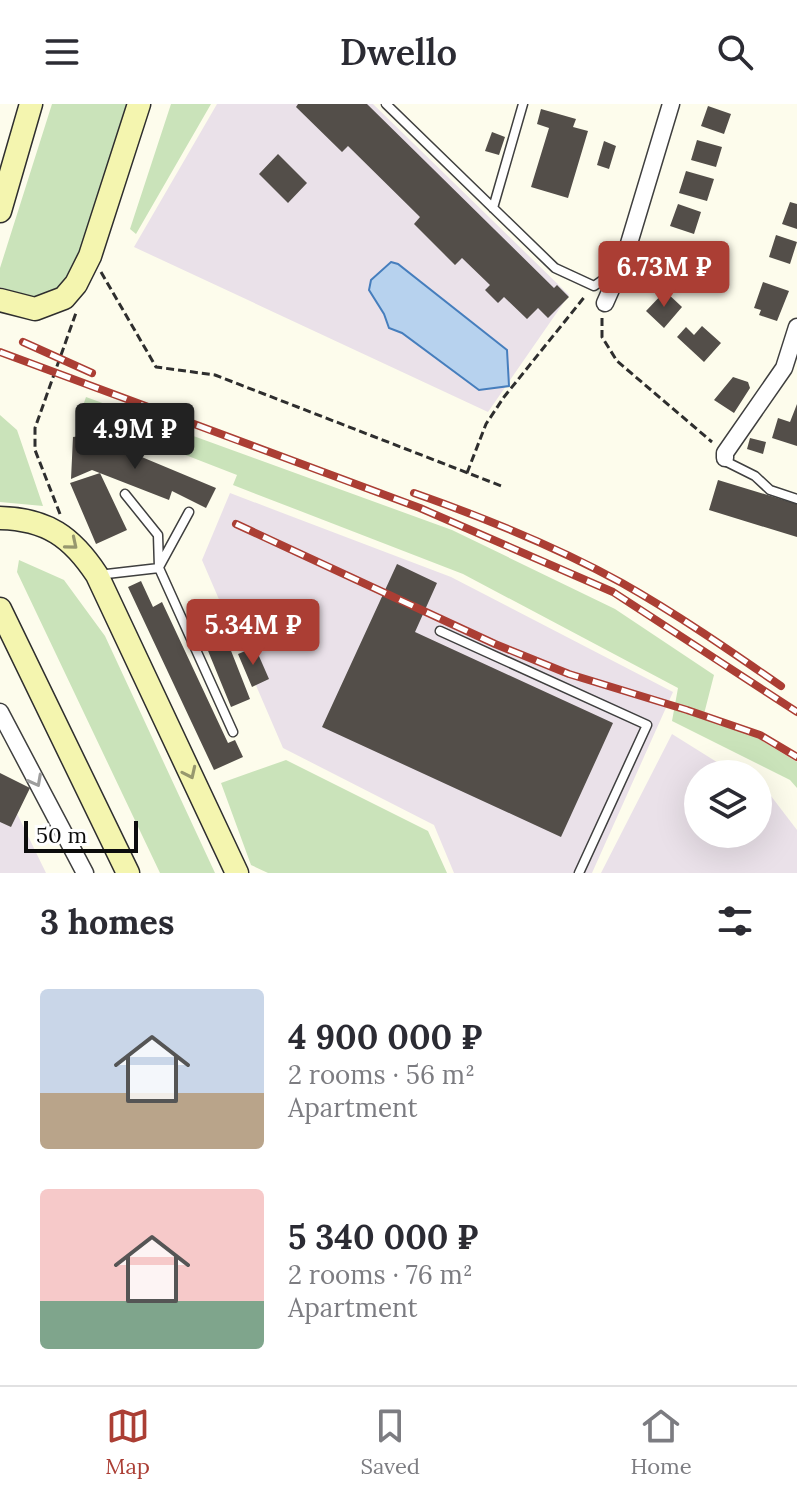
<!DOCTYPE html>
<meta charset="utf-8">
<style>
:root{--surface:#fff;--page:#f7f7f7;--text:#2b2b33;--muted:#7c7c81;--line:#e1e1e2;--accent:#ab3e34}
body{margin:0;font-family:Lora,serif;background:var(--page);color:var(--text);height:100vh;display:flex;flex-direction:column;font-size:30px;white-space:nowrap}
*{box-sizing:border-box;margin:0}
p{font-size:26px;color:var(--muted)}
.icon{flex:none;width:44px;height:44px;fill:none;stroke:currentColor;stroke-width:2;stroke-linecap:round;stroke-linejoin:round}
.map{position:relative;height:769px;overflow:hidden}
.details{display:flex;flex-direction:column;background:var(--surface);flex:1}
.details>*{flex:none}
.tools{position:absolute;left:684px;top:656px;display:grid;gap:16px}
.tools a{display:grid;place-items:center;width:88px;height:88px;border-radius:50%;background:var(--surface);box-shadow:0 8px 32px #0002;font-size:40px}
.scale{position:absolute;left:24px;bottom:20px;width:114px;box-sizing:border-box;padding-left:8px;border:4px solid #0c0c0c;border-top:0;font-size:22px;line-height:28px;white-space:nowrap;color:#0c0c0c;-webkit-text-stroke:6px #fff;paint-order:stroke}
.price{position:absolute;translate:-50% -68px;padding:0 18px;border-radius:8px;background:var(--accent);color:#fff;font-size:26px;line-height:52px;filter:drop-shadow(0 2px 4px #0008)}
.price::after{content:'';position:absolute;left:50%;top:48px;width:24px;height:18px;margin-left:-12px;background:inherit;clip-path:polygon(0 0,100% 0,50% 100%)}
.price.active{background:#222;color:#fff}
ul{padding:0;list-style:none}
li{display:flex;align-items:center;gap:24px;height:200px;padding:0 40px}
li span{display:grid;place-items:center;flex:none;width:224px;height:160px;border-radius:8px;color:#555}
li>.icon{margin-inline-start:auto}
span .icon{width:96px;height:96px;fill:#fffc;stroke-width:1}
li b{font-size:34px}
h2{display:flex;justify-content:space-between;align-items:center;height:96px;padding:0 40px;font-size:34px}
header{display:flex;justify-content:space-between;align-items:center;height:104px;padding:0 40px;background:var(--surface);font-size:36px;font-weight:600}
.dock{display:flex;justify-content:space-around;align-items:center;height:112px;border-top:2px solid var(--line);background:var(--surface);font-size:22px;color:var(--muted)}
.dock a{display:grid;justify-items:center;gap:4px}
.dock .active{color:var(--accent)}
.map>svg:first-child{display:block}
</style>
<header><svg class="icon" aria-label="menu" viewBox="0 0 24 24"><path d="M4 6h16M4 12h16M4 18h16"/></svg>Dwello<svg class="icon" aria-label="search" viewBox="0 0 24 24"><circle cx="10" cy="10" r="6"/><path d="M15 15l6 6"/></svg></header>
<div class="map">
<svg width="797" height="769" viewBox="0 0 797 769">
<rect width="100%" height="100%" fill="#fdfcec"/>
<path fill="#eae1e9" d="M217,0h156l196,191 -81,117 -354,-165z
M230,389l221,84 222,115 -81,181h-138l-20,-48 -151,-77 -81,-188z
M672,630l64,40h-38v60h60v-46l13,8 26,34v43h-196z
M0,689l9,4 37,76h-46z"/>
<path fill="#cae3ba" d="M52,0h76l-52,171 -28,22 -15,1 -33,-11v-19z
M171,0h40l-75,130 -6,-5z
M86,293l366,133 163,79 99,66 -10,39 50,22 43,26v26l-7,-8 -118,-59 6,-33 -215,-114 -230,-89 4,-10 -157,-61z
M0,311l17,15 26,76 -43,-4z
M19,456l45,20 41,56 110,237h-55l-143,-301z
M286,656l142,71 19,42h-179l-17,-8 -30,-82z"/>
<path fill="#b7d2ee" stroke="#467ebd" stroke-width="2" d="M391,158l7,2 109,86 2,36 -30,4 -77,-57 -13,-5 -5,-14 -15,-24 2,-10z"/>
<path fill="#534e49" d="M298,0h69l187,184 3,-3 12,12 -21,21 -10,-10 -11,11 -23,-22 -6,6 -13,-13 5,-5 -28,-27 -7,7 -41,-41 6,-7 -72,-71 -6,6 -46,-45z
M708,2l23,8 -7,20 -23,-8z
M541,5l35,10 -3,8 15,4 -20,67 -37,-11 18,-59 -12,-4z
M492,28l13,5 -6,18 -14,-4z
M697,36l25,7 -6,20 -25,-7z
M604,37l12,5 -7,23 -12,-4z
M278,50l29,29 -19,20 -29,-29z
M686,67l28,8 -7,22 -28,-8z
M790,98l7,2v25l-15,-5z
M678,100l23,8 -7,22 -24,-8z
M776,131l21,7 -7,22 -21,-7z
M763,178l26,9 -12,30 -18,-6 2,-5 -7,-2z
M665,187l17,16 -18,21 -18,-17z
M702,222l19,17 -17,19 -27,-25 9,-10 8,8z
M733,273l15,5 2,6 -16,25 -20,-13z
M797,300v42l-25,-8 6,-20 12,4z
M89,331l127,53 -10,20 -34,-17 -3,9 -77,-30 -21,9 2,-42z
M750,334l16,4 -3,12 -16,-5z
M100,369l27,57 -31,14 -26,-61z
M718,376l79,24v33l-88,-27z
M397,460l40,19 -22,49 198,91 -52,114 -239,-110z
M141,477l12,26 9,-5 66,141 7,-3 8,17 -29,13 -86,-183z
M215,506l35,89 -19,8 -36,-88z
M255,543l14,32 -17,8 -14,-33z
M0,669l30,15 -19,39 -11,-5z"/>
<g fill="none" stroke-linecap="round" stroke-linejoin="round">
<defs>
<path id="lane" d="M386,0l169,164 39,18 20,-14
M493,104l30,-104
M725,354l2,4 28,14 15,14 27,9
M125,390l33,41 1,33
M159,463l30,-55
M98,471l61,-7 74,164
M440,527l207,94 -68,148"/>
<path id="street" d="M605,199l19,-43 47,-156
M725,354v-5l59,-85 13,-41
M0,608l85,161"/>
<path id="secondary" d="M0,107l31,-107
M0,196l35,9 29,-11 12,-14 14,-28 49,-152
M0,414c47,1 72,19 97,57l140,298
M0,505l128,264"/>
</defs>
<use href="#lane" stroke="#3f3f3f" stroke-width="11"/>
<use href="#street" stroke="#3f3f3f" stroke-width="19"/>
<use href="#secondary" stroke="#2e2e2e" stroke-width="25"/>
<path stroke="#2e2e2e" stroke-width="3" stroke-dasharray="8 4" stroke-linecap="butt" d="M101,168l55,95 59,8 289,112
M602,214v19l15,24 95,81
M467,369l19,-49 18,-27 82,-102
M60,410l-25,-64v-22l42,-118"/>
<use href="#lane" stroke="#fff" stroke-width="8"/>
<use href="#street" stroke="#fff" stroke-width="16"/>
<use href="#secondary" stroke="#f4f5af" stroke-width="22"/>
<defs>
<path id="rail" d="M23,238l69,31
M0,248l420,156 193,84 184,120
M414,389c71,25 143,54 208,90 55,31 107,67 159,103
M236,420l259,120 74,30 118,36 73,25 37,22"/>
</defs>
<use href="#rail" stroke="#ab3e34" stroke-width="8"/>
<use href="#rail" stroke="#fff" stroke-width="5" stroke-dasharray="15" stroke-linecap="butt"/>
</g>
<defs><path id="oneway-chevron" d="M-2-3.5L2.5 0L-2 3.5" fill="none" stroke-width="1.6" stroke-linecap="round" stroke-linejoin="round" transform="scale(2)"/></defs>
<g stroke="#97986e">
<use href="#oneway-chevron" transform="translate(72 440) rotate(40)"/>
<use href="#oneway-chevron" transform="translate(190 669) rotate(65)"/>
</g>
<use stroke="#9e9e9e" href="#oneway-chevron" transform="translate(36 677) rotate(62)"/>
</svg>
<div class="tools">
<a><svg class="icon" aria-label="layers" viewBox="0 0 24 24"><path d="M12 4l9 5-9 5-9-5zM3 14l9 5 9-5"/></svg></a>
</div>
<div class="scale">50 m</div>
<b class="price" style="left:664px;top:205px">6.73M ₽</b>
<b class="price active" style="left:135px;top:367px">4.9M ₽</b>
<b class="price" style="left:253px;top:563px">5.34M ₽</b>
</div>
<section class="details">
<h2>3 homes<svg class="icon" aria-label="filters" viewBox="0 0 24 24"><path d="M4 7h16M4 17h16"/><circle cx="9" cy="7" r="2"/><circle cx="15" cy="17" r="2"/></svg></h2>
<ul>
<li><span style="background:linear-gradient(#c9d6e8 65%,#b9a48a 0)"><svg class="icon" aria-label="home" viewBox="0 0 24 24"><path d="M3 11l9-7 9 7M6 9v11h12V9"/></svg></span><div><b>4 900 000 ₽</b><p>2 rooms · 56 m²</p><p>Apartment</p></div></li>
<li><span style="background:linear-gradient(#f6c9c9 70%,#7fa58c 0)"><svg class="icon" aria-label="home" viewBox="0 0 24 24"><path d="M3 11l9-7 9 7M6 9v11h12V9"/></svg></span><div><b>5 340 000 ₽</b><p>2 rooms · 76 m²</p><p>Apartment</p></div></li>
</ul>
</section>
<nav class="dock">
<a class="active"><svg class="icon" aria-label="map" viewBox="0 0 24 24"><path d="M3 6l6-2 6 2 6-2v14l-6 2-6-2-6 2zM9 4v14M15 6v14"/></svg>Map</a>
<a><svg class="icon" aria-label="saved" viewBox="0 0 24 24"><path d="M7 4h10v16l-5-4-5 4z"/></svg>Saved</a>
<a><svg class="icon" aria-label="home" viewBox="0 0 24 24"><path d="M3 11l9-7 9 7M6 9v11h12V9"/></svg>Home</a>
</nav>
